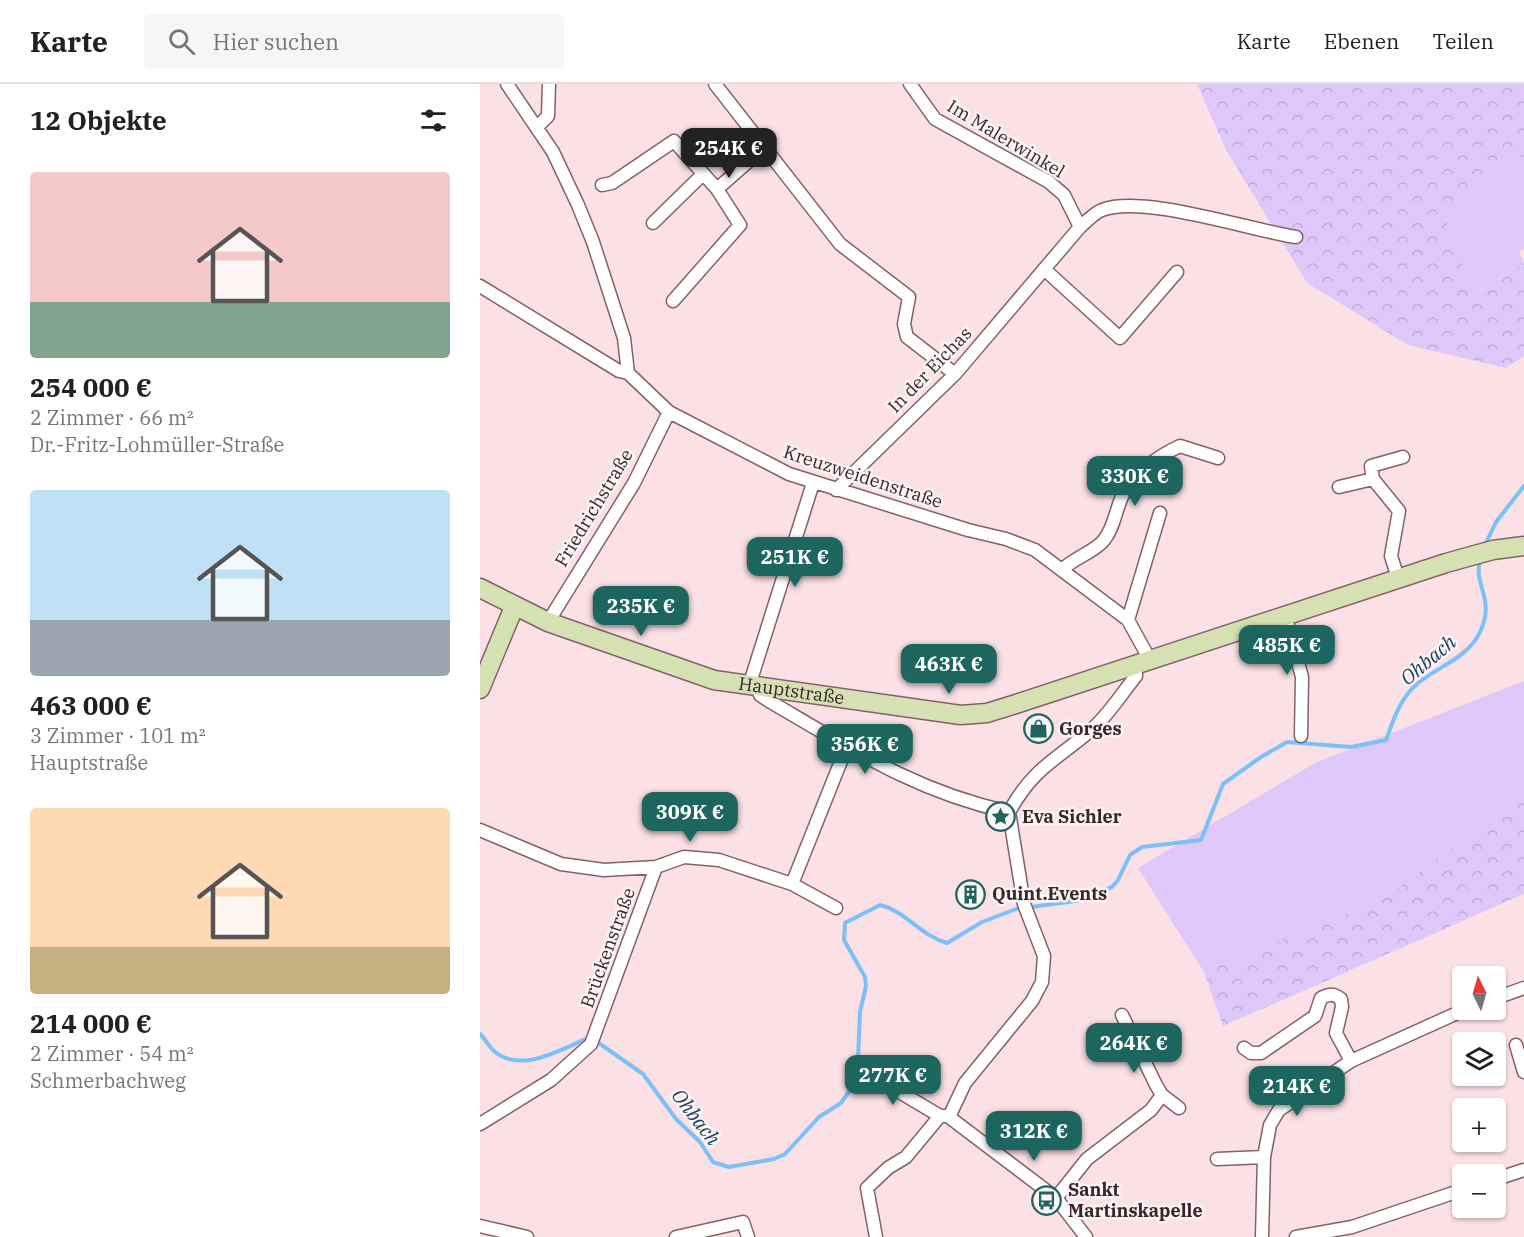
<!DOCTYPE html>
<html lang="de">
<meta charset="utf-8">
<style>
:root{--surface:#fff;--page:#f6f6f6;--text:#202124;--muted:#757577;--line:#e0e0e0;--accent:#1c665f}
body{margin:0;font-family:"IBM Plex Serif",serif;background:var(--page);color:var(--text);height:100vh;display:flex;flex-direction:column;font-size:22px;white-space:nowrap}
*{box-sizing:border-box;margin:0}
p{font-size:20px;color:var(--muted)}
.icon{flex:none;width:33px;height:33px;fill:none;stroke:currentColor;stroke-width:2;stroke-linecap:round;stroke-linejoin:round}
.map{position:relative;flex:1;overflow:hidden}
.drawer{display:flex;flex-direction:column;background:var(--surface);width:480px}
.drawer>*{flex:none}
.needle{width:39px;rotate:355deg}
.fabs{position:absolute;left:972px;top:882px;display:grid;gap:12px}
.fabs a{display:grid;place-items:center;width:54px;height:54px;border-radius:6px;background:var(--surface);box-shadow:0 2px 4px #0004;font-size:30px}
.price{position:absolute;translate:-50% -51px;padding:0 14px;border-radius:12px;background:var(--accent);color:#fff;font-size:20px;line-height:39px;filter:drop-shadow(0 2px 3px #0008)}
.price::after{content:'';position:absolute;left:50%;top:36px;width:18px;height:14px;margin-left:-9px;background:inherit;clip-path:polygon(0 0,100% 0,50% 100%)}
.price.current{background:#222;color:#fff}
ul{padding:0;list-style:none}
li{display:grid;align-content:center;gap:12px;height:318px;padding:0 30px}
li span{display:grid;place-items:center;height:186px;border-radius:6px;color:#555}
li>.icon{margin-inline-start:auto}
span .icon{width:108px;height:108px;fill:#fffc;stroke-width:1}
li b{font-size:26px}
h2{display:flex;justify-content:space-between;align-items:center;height:72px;padding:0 30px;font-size:26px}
header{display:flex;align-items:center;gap:36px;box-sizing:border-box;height:84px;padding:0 30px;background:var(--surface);border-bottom:2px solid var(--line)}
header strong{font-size:28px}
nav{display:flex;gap:33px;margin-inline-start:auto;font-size:21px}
.search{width:420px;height:54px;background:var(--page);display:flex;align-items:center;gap:15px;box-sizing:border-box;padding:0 21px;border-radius:6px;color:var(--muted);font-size:22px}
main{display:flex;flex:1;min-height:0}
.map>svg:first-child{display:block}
</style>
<header>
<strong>Karte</strong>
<div class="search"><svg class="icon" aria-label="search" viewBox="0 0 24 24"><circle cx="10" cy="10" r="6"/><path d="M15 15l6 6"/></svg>Hier suchen</div>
<nav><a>Karte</a><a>Ebenen</a><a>Teilen</a></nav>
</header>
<main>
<section class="drawer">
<h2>12 Objekte<svg class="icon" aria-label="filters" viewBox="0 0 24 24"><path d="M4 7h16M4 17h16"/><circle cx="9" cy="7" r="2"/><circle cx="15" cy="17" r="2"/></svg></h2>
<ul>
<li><span style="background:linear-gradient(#f6c9c9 70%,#7fa58c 0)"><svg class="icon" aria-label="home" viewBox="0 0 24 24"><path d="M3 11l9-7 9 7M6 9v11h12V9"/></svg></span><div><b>254 000 €</b><p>2 Zimmer · 66 m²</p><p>Dr.-Fritz-Lohmüller-Straße</p></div></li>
<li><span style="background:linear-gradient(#bfe0f5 70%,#9aa5b1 0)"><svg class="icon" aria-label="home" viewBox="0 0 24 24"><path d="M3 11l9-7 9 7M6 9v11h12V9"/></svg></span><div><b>463 000 €</b><p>3 Zimmer · 101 m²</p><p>Hauptstraße</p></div></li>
<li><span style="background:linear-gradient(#ffd9b3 75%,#c2b280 0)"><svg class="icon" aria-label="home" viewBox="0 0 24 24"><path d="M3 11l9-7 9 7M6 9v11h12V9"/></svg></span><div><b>214 000 €</b><p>2 Zimmer · 54 m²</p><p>Schmerbachweg</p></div></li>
</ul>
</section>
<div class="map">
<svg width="1044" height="1153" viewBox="0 0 1044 1153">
<defs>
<pattern id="forest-crowns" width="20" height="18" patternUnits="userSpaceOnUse" patternTransform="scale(1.5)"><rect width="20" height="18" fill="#dec8f9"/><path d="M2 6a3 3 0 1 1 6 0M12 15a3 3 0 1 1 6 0" fill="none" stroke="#bfacd6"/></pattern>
</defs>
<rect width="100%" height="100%" fill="#fbe0e5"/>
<path fill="#dec8f9" d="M1031,62l13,13v89l-5,4 5,11 -49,31 -34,-83 58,-47z
M1044,597v111l-136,104 -184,76 -66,-104 177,-105z"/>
<path fill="url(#forest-crowns)" d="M717,0h327v75l-13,-12 -12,17 -57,47 33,83 49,-31v93l-18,12 -98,-23 -101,-62 -81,-133z
M1044,708v102l-301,132 -19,-54 184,-76z"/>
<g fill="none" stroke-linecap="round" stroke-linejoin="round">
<path stroke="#7cc0f9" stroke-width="4" d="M1005,461l11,-23 28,-36
M0,950c5,5 10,14 15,18 28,22 67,-4 94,-14
M116,957l47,33 33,45 24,23 13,20 16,5 45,-8 11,-5 34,-37 22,-14 12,-17 5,-28 2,-46 6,-26 -1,-9 -21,-37 1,-17 35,-18c26,6 41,31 67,38l35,-21 34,-13 67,-9 29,-13 6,-7 12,-25 12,-8 59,-7 22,-56 38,-27 26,-15 64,5 35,-7c7,-19 14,-42 31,-56 21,-18 50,-25 63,-52 16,-32 -7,-48 0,-71"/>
<defs>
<path id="street" d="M27,0l46,68 25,53 15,37 31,96 4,35
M235,0l125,160 69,53 -5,27 3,13 48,37
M430,0l25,35 114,63 15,13 16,32
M57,43l11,-11 1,-32
M122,101l10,-2 62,-42 43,48 23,36 -67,76
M237,105l48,-42
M173,139l50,-49
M564,185l76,69 57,-66
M0,202l139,85 9,2 41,39 120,62 179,56 38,9 29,11 93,70 22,40
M859,403l34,-8
M356,406l119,-116 125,-147c6,-5 14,-14 22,-17 40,-16 148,20 194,27
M583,485c11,-11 33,-18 41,-29 12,-15 12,-36 22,-51 12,-18 34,-34 54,-43l38,12
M918,494l-7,-22 8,-45 -26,-32 -2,-13 32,-9
M805,531l17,62 -1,59
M648,536l32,-107
M68,538l86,-139 35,-71
M269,602l64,-203
M279,604l1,7 9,6c81,47 147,91 240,111
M529,728c25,-45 46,-51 82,-82 17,-14 31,-37 45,-54v-10
M0,746l81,34 43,6 52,-3
M312,800l44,24
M1016,914l28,-10
M642,931l34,70 6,10 17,13
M1036,961l8,27
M764,964l7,5h10l54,-37 6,-18c8,-4 12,-5 20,1l1,8 -6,26 15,28
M381,985l79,47h6
M469,1033l16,-34 67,-82 10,-19 2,-26 -20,-52 -15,-92
M469,1033l107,81 30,39
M0,1040l71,-44 40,-36 65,-177 28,-10 35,3 73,24 55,-138
M737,1075l47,-2
M1016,1095l28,-9
M576,1114l31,-39 64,-49 11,-15
M0,1142l47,11
M196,1153l67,-15 5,15
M396,1153l-9,-49 21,-20 18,-11 34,-41
M782,1153l2,-80 6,-32 9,-15 72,-49 113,-51
M816,1153l56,-10 110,-37"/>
<g id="secondary">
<path id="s1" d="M0,504l68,34 166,58 247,35 26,-2 29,-9 430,-141 47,-13 31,-4"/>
<path d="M0,605l34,-82"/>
</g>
</defs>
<use href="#street" stroke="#866068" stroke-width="15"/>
<use href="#secondary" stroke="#866068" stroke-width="21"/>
<use href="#street" stroke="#fff" stroke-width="12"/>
<use href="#secondary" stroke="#d6e1b3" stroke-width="18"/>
</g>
<defs>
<symbol id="shop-ring" viewBox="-11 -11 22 22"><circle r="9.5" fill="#fcf3f4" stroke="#1c665f" stroke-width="1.5"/><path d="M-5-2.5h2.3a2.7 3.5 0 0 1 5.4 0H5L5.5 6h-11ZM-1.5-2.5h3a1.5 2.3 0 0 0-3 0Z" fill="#1c665f"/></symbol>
<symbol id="sight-ring" viewBox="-11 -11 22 22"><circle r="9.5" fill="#fcf3f4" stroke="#1c665f" stroke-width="1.5"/><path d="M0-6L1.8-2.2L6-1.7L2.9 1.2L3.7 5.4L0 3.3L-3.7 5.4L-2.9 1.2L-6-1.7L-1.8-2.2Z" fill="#1c665f"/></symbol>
<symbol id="building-ring" viewBox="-11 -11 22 22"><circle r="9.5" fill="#fcf3f4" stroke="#1c665f" stroke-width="1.5"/><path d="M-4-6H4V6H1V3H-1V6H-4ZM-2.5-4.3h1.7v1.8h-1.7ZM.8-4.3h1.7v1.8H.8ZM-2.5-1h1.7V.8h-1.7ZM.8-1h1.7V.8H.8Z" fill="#1c665f"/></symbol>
<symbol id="bus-ring" viewBox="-11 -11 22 22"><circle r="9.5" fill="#fcf3f4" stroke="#1c665f" stroke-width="1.5"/><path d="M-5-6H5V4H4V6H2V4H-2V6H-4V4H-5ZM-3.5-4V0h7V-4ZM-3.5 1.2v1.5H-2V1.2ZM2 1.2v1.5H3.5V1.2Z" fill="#1c665f"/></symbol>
</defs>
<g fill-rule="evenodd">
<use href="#shop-ring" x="542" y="628" width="33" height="33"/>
<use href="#sight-ring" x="504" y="716" width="33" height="33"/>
<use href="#building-ring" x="474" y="794" width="33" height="33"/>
<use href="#bus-ring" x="550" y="1100" width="33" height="33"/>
</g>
<g text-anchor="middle" stroke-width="5" stroke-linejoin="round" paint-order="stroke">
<g font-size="18" fill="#37262a" stroke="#fcf3f4">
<text transform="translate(526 55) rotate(31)" y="6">Im Malerwinkel</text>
<text transform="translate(450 286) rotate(-46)" y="6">In der Eichas</text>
<text transform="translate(383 393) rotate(18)" y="6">Kreuzweidenstraße</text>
<text transform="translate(114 424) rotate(-59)" y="6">Friedrichstraße</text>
<text dy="6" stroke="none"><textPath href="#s1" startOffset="330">Hauptstraße</textPath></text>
<text transform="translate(128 864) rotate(-70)" y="6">Brückenstraße</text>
</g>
<g font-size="18" font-weight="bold" fill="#37262a" stroke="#fcf3f4" text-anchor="start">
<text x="579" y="651">Gorges</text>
<text x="542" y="739">Eva Sichler</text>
<text x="512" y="816">Quint.Events</text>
<text x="588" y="1112">Sankt<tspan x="588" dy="21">Martinskapelle</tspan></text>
</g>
<g font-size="20" font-style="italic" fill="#1c415e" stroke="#fcf3f4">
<text transform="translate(948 576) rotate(-40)" y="7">Ohbach</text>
<text transform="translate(216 1033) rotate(52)" y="7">Ohbach</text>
</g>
</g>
</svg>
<div class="fabs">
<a><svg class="needle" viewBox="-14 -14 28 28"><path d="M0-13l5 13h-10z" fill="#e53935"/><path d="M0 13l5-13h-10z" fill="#757577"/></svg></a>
<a><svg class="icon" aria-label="layers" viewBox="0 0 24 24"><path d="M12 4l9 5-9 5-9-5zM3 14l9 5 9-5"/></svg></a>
<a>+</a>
<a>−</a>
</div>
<b class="price current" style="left:249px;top:95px">254K €</b>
<b class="price" style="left:655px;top:423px">330K €</b>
<b class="price" style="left:315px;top:504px">251K €</b>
<b class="price" style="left:161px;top:553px">235K €</b>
<b class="price" style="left:807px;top:592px">485K €</b>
<b class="price" style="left:469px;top:611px">463K €</b>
<b class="price" style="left:385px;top:691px">356K €</b>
<b class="price" style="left:210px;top:759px">309K €</b>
<b class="price" style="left:654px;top:990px">264K €</b>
<b class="price" style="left:413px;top:1022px">277K €</b>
<b class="price" style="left:817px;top:1033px">214K €</b>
<b class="price" style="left:554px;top:1078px">312K €</b>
</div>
</main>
